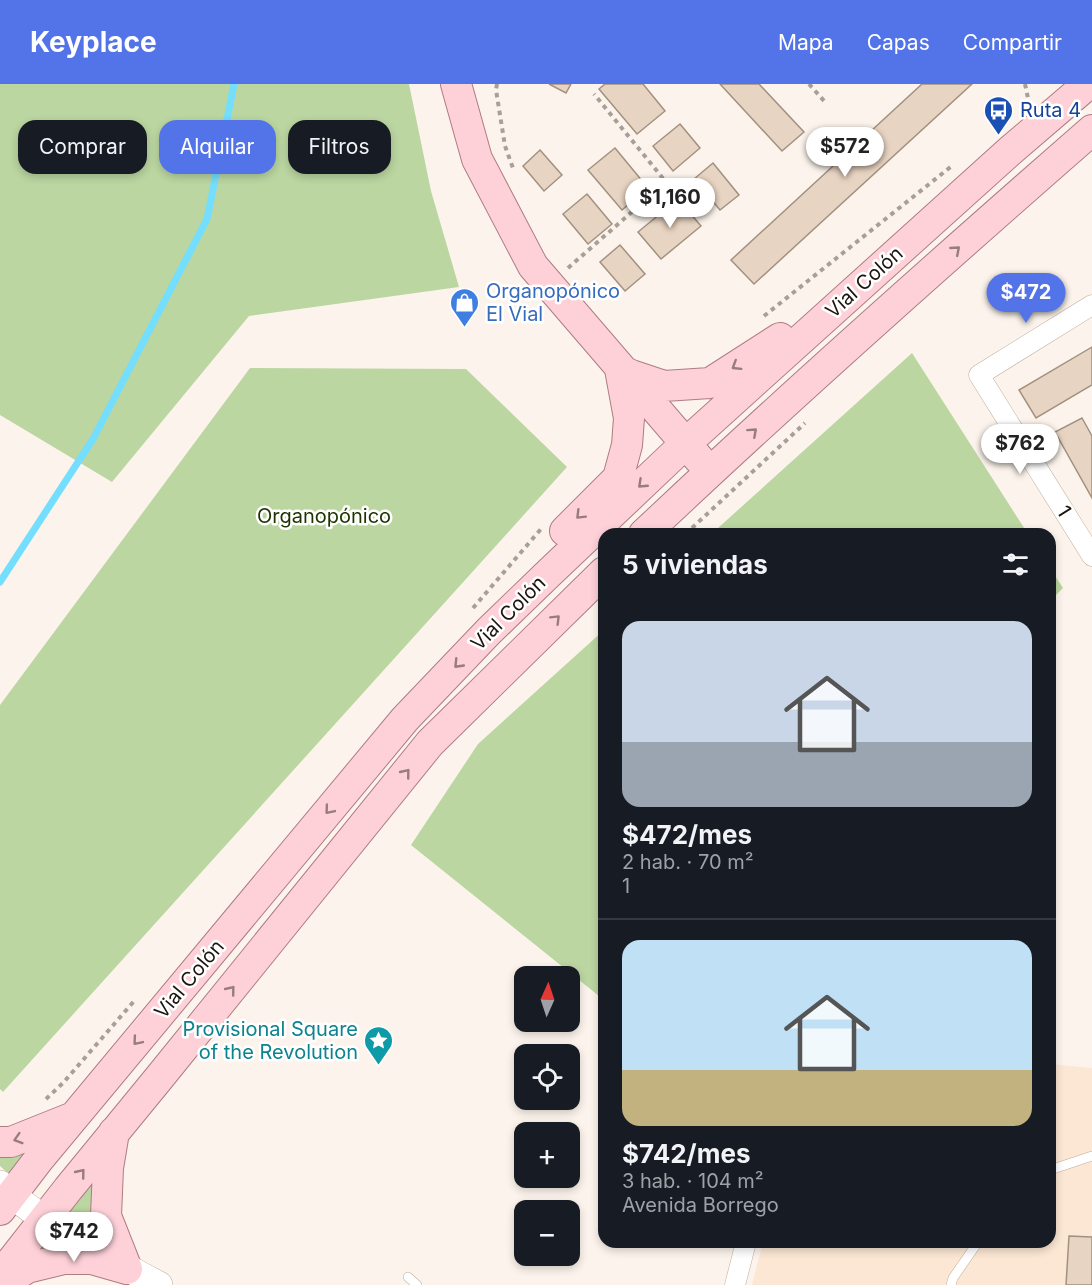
<!DOCTYPE html>
<html lang="es">
<meta charset="utf-8">
<style>
:root{--surface:#171b24;--page:#20242c;--text:#f1f3f6;--muted:#9ea1a6;--line:#363941;--accent:#5373e8}
body{margin:0;font-family:Inter,sans-serif;background:var(--page);color:var(--text);height:100vh;display:flex;flex-direction:column;font-size:22px;white-space:nowrap}
*{box-sizing:border-box;margin:0}
p{font-size:20px;color:var(--muted)}
.icon{flex:none;width:33px;height:33px;fill:none;stroke:currentColor;stroke-width:2;stroke-linecap:round;stroke-linejoin:round}
.map{position:relative;flex:1;overflow:hidden}
.details{position:absolute;left:598px;top:444px;width:458px;height:720px;display:flex;flex-direction:column;background:var(--surface);border-radius:18px;box-shadow:0 3px 9px #0003}
.details>*{flex:none}
.banner{position:absolute;left:18px;top:36px;width:490px;height:54px;display:flex;gap:12px}
.needle{width:39px;rotate:3deg}
.controls{position:absolute;left:514px;top:882px;display:grid;gap:12px}
.controls a{display:grid;place-items:center;width:66px;height:66px;border-radius:12px;background:var(--surface);box-shadow:0 3px 9px #0003;font-size:30px}
.price{position:absolute;translate:-50% -51px;padding:0 14px;border-radius:21px;background:#fff;color:#222;font-size:20px;line-height:39px;filter:drop-shadow(0 2px 3px #0008)}
.price::after{content:'';position:absolute;left:50%;top:36px;width:18px;height:14px;margin-left:-9px;background:inherit;clip-path:polygon(0 0,100% 0,50% 100%)}
.price.active{background:var(--accent);color:#fff}
ul{padding:0;list-style:none}
li{display:grid;align-content:center;gap:12px;height:318px;padding:0 24px}
li+li{border-top:2px solid var(--line)}
li span{display:grid;place-items:center;height:186px;border-radius:18px;color:#555}
li>.icon{margin-inline-start:auto}
span .icon{width:108px;height:108px;fill:#fffc;stroke-width:1}
li b{font-size:26px}
h2{display:flex;justify-content:space-between;align-items:center;height:72px;padding:0 24px;font-size:26px}
.tag{padding:0 21px;border-radius:18px;background:var(--surface);box-shadow:0 3px 9px #0003;font-size:21px;line-height:54px}
.tag.active{background:var(--accent);color:#fff}
header{display:flex;align-items:center;gap:36px;box-sizing:border-box;height:84px;padding:0 30px;background:var(--accent);color:#fff}
header strong{font-size:28px}
nav{display:flex;gap:33px;margin-inline-start:auto;font-size:21px}
.map>svg:first-child{display:block}
</style>
<header>
<strong>Keyplace</strong>
<nav><a>Mapa</a><a>Capas</a><a>Compartir</a></nav>
</header>
<div class="map">
<svg width="1092" height="1201" viewBox="0 0 1092 1201">
<rect width="100%" height="100%" fill="#fcf4ec"/>
<path fill="#fce7d4" d="M1050,980l42,4v217h-340l11,-43h287z"/>
<path fill="#bbd6a1" d="M0,0h409l22,107 28,96 -210,29 -137,166 -112,-67z
M912,269l116,181h-316l6,-6z
M250,284l216,1 101,98 -564,625 -3,-3v-384z
M1050,484l13,20 -13,13z
M604,546v370l-193,-155 67,-101z
M35,1062l-23,31 -12,-11v-12z
M97,1085l2,66 -34,-22z"/>
<g fill="none" stroke-linecap="round" stroke-linejoin="round">
<path stroke="#73defd" stroke-width="7" d="M0,498l93,-143 114,-220 27,-135"/>
</g>
<path fill="#e8d4c2" stroke="#a39180" stroke-width="1.5" d="M549,0h22l-5,9z
M605,0h38l22,27 -28,23 -38,-45z
M720,0h39l45,48 -22,19z
M922,0h50l-218,200 -23,-24z
M680,40l20,24 -27,23 -20,-25z
M615,64l33,40 -26,22 -34,-40z
M540,66l22,25 -18,16 -21,-25z
M713,79l26,32 -19,15 -26,-31z
M587,110l25,30 -24,20 -25,-30z
M678,115l23,27 -40,33 -23,-27z
M620,161l25,29 -20,17 -25,-29z
M1092,263v38l-56,33 -17,-28z
M1082,334l10,18v62l-37,-66z
M1069,1152l23,1v48h-26z"/>
<g fill="none" stroke-linecap="round" stroke-linejoin="round">
<defs>
<path id="lane" d="M1050,1086l42,-14
M408,1193l9,8
M951,1201l2,-7 25,-36"/>
<path id="street" d="M1092,221l-113,70 113,181
M735,1201l11,-43"/>
<path id="secondary" d="M0,1100c24,23 52,40 81,57 25,15 51,30 78,44"/>
<path id="primary" d="M456,0l21,75 56,107 166,193
M623,287l8,4 33,11 46,-3 70,-45
M565,447l53,-53 9,-33 2,-27 -9,-49
M644,450c146,-138 297,-272 448,-404
M114,1048l-6,36 -2,48 21,53
M0,1058h11l60,-24
M0,1126l39,-51 366,-440 84,-88 59,-57 137,-130 326,-294 77,-66
M0,1192l68,-87 91,-111 271,-335 174,-171
M1,1201l26,-17 37,-9h28l35,10"/>
</defs>
<use href="#lane" stroke="#bfac9a" stroke-width="10"/>
<use href="#street" stroke="#bfac9a" stroke-width="21"/>
<use href="#secondary" stroke="#bfac9a" stroke-width="28"/>
<use href="#primary" stroke="#ae7c82" stroke-width="32"/>
<path stroke="#a79f98" stroke-width="4" stroke-dasharray="4.5 4.5" stroke-linecap="butt" d="M497,0l-1,6 9,56 9,25
M809,0l16,18
M1025,0l4,19
M568,184l98,-86 -72,-88
M764,232l189,-151
M692,444l113,-105
M473,524l68,-79
M46,1015l17,-16 72,-83"/>
<use href="#lane" stroke="#fff" stroke-width="9"/>
<use href="#street" stroke="#fff" stroke-width="20"/>
<use href="#secondary" stroke="#fff" stroke-width="27"/>
<use href="#primary" stroke="#fed1d9" stroke-width="30"/>
</g>
<defs><path id="oneway-chevron" d="M-2-3.5L2.5 0L-2 3.5" fill="none" stroke-width="1.6" stroke-linecap="round" stroke-linejoin="round" transform="scale(1.5)"/></defs>
<g stroke="#987c7e">
<use href="#oneway-chevron" transform="translate(956 166) rotate(-41)"/>
<use href="#oneway-chevron" transform="translate(736 282) rotate(148)"/>
<use href="#oneway-chevron" transform="translate(753 348) rotate(-42)"/>
<use href="#oneway-chevron" transform="translate(642 400) rotate(137)"/>
<use href="#oneway-chevron" transform="translate(580 431) rotate(135)"/>
<use href="#oneway-chevron" transform="translate(556 535) rotate(-45)"/>
<use href="#oneway-chevron" transform="translate(458 580) rotate(134)"/>
<use href="#oneway-chevron" transform="translate(406 689) rotate(-51)"/>
<use href="#oneway-chevron" transform="translate(329 726) rotate(130)"/>
<use href="#oneway-chevron" transform="translate(231 906) rotate(-51)"/>
<use href="#oneway-chevron" transform="translate(137 957) rotate(130)"/>
<use href="#oneway-chevron" transform="translate(18 1055) rotate(163)"/>
<use href="#oneway-chevron" transform="translate(81 1089) rotate(-51)"/>
</g>
<defs>
<symbol id="bus-pin" viewBox="-11 -11 22 30"><path d="M0 17L-7.5 6A9.5 9.5 0 1 1 7.5 6Z" fill="#1a4fb4" stroke="#fff"/><path d="M-5-6H5V4H4V6H2V4H-2V6H-4V4H-5ZM-3.5-4V0h7V-4ZM-3.5 1.2v1.5H-2V1.2ZM2 1.2v1.5H3.5V1.2Z" fill="#fff"/></symbol>
<symbol id="shop-pin" viewBox="-11 -11 22 30"><path d="M0 17L-7.5 6A9.5 9.5 0 1 1 7.5 6Z" fill="#3f7fe0" stroke="#fff"/><path d="M-5-2.5h2.3a2.7 3.5 0 0 1 5.4 0H5L5.5 6h-11ZM-1.5-2.5h3a1.5 2.3 0 0 0-3 0Z" fill="#fff"/></symbol>
<symbol id="sight-pin" viewBox="-11 -11 22 30"><path d="M0 17L-7.5 6A9.5 9.5 0 1 1 7.5 6Z" fill="#0f9aa8" stroke="#fff"/><path d="M0-6L1.8-2.2L6-1.7L2.9 1.2L3.7 5.4L0 3.3L-3.7 5.4L-2.9 1.2L-6-1.7L-1.8-2.2Z" fill="#fff"/></symbol>
</defs>
<g fill-rule="evenodd">
<use href="#bus-pin" x="982" y="10" width="33" height="45"/>
<use href="#shop-pin" x="448" y="202" width="33" height="45"/>
<use href="#sight-pin" x="362" y="940" width="33" height="45"/>
</g>
<g text-anchor="middle" stroke-width="5" stroke-linejoin="round" paint-order="stroke">
<g font-size="20" fill="#164399" stroke="#fff" text-anchor="start">
<text x="1020" y="33">Ruta 4</text>
</g>
<g font-size="20" fill="#1c150f" stroke="#fff">
<text transform="translate(864 198) rotate(-42)" y="7">Vial Colón</text>
<text transform="translate(1064 427) rotate(58)" y="7">1</text>
<text transform="translate(508 529) rotate(-45)" y="7">Vial Colón</text>
<text transform="translate(189 895) rotate(-50)" y="7">Vial Colón</text>
</g>
<g font-size="20" fill="#366cbe" stroke="#fff" text-anchor="start">
<text x="486" y="214">Organopónico<tspan x="486" dy="23">El Vial</tspan></text>
</g>
<g font-size="20" fill="#1e3400" stroke="#fff">
<text x="324" y="439">Organopónico</text>
</g>
<g font-size="20" fill="#0d838f" stroke="#fff" text-anchor="end">
<text x="358" y="952">Provisional Square<tspan x="358" dy="23">of the Revolution</tspan></text>
</g>
</g>
</svg>
<div class="controls">
<a><svg class="needle" viewBox="-14 -14 28 28"><path d="M0-13l5 13h-10z" fill="#e53935"/><path d="M0 13l5-13h-10z" fill="#9ea1a6"/></svg></a>
<a><svg class="icon" aria-label="locate" viewBox="0 0 24 24"><circle cx="12" cy="12" r="6"/><path d="M12 2v4M12 18v4M2 12h4M18 12h4"/></svg></a>
<a>+</a>
<a>−</a>
</div>
<b class="price" style="left:845px;top:94px">$572</b>
<b class="price" style="left:670px;top:145px">$1,160</b>
<b class="price active" style="left:1026px;top:240px">$472</b>
<b class="price" style="left:1020px;top:391px">$762</b>
<b class="price" style="left:74px;top:1179px">$742</b>
<div class="banner">
<a class="tag">Comprar</a>
<a class="tag active">Alquilar</a>
<a class="tag">Filtros</a>
</div>
<section class="details">
<h2>5 viviendas<svg class="icon" aria-label="filters" viewBox="0 0 24 24"><path d="M4 7h16M4 17h16"/><circle cx="9" cy="7" r="2"/><circle cx="15" cy="17" r="2"/></svg></h2>
<ul>
<li><span style="background:linear-gradient(#c9d6e8 65%,#9aa5b1 0)"><svg class="icon" aria-label="home" viewBox="0 0 24 24"><path d="M3 11l9-7 9 7M6 9v11h12V9"/></svg></span><div><b>$472/mes</b><p>2 hab. · 70 m²</p><p>1</p></div></li>
<li><span style="background:linear-gradient(#bfe0f5 70%,#c2b280 0)"><svg class="icon" aria-label="home" viewBox="0 0 24 24"><path d="M3 11l9-7 9 7M6 9v11h12V9"/></svg></span><div><b>$742/mes</b><p>3 hab. · 104 m²</p><p>Avenida Borrego</p></div></li>
</ul>
</section>
</div>
